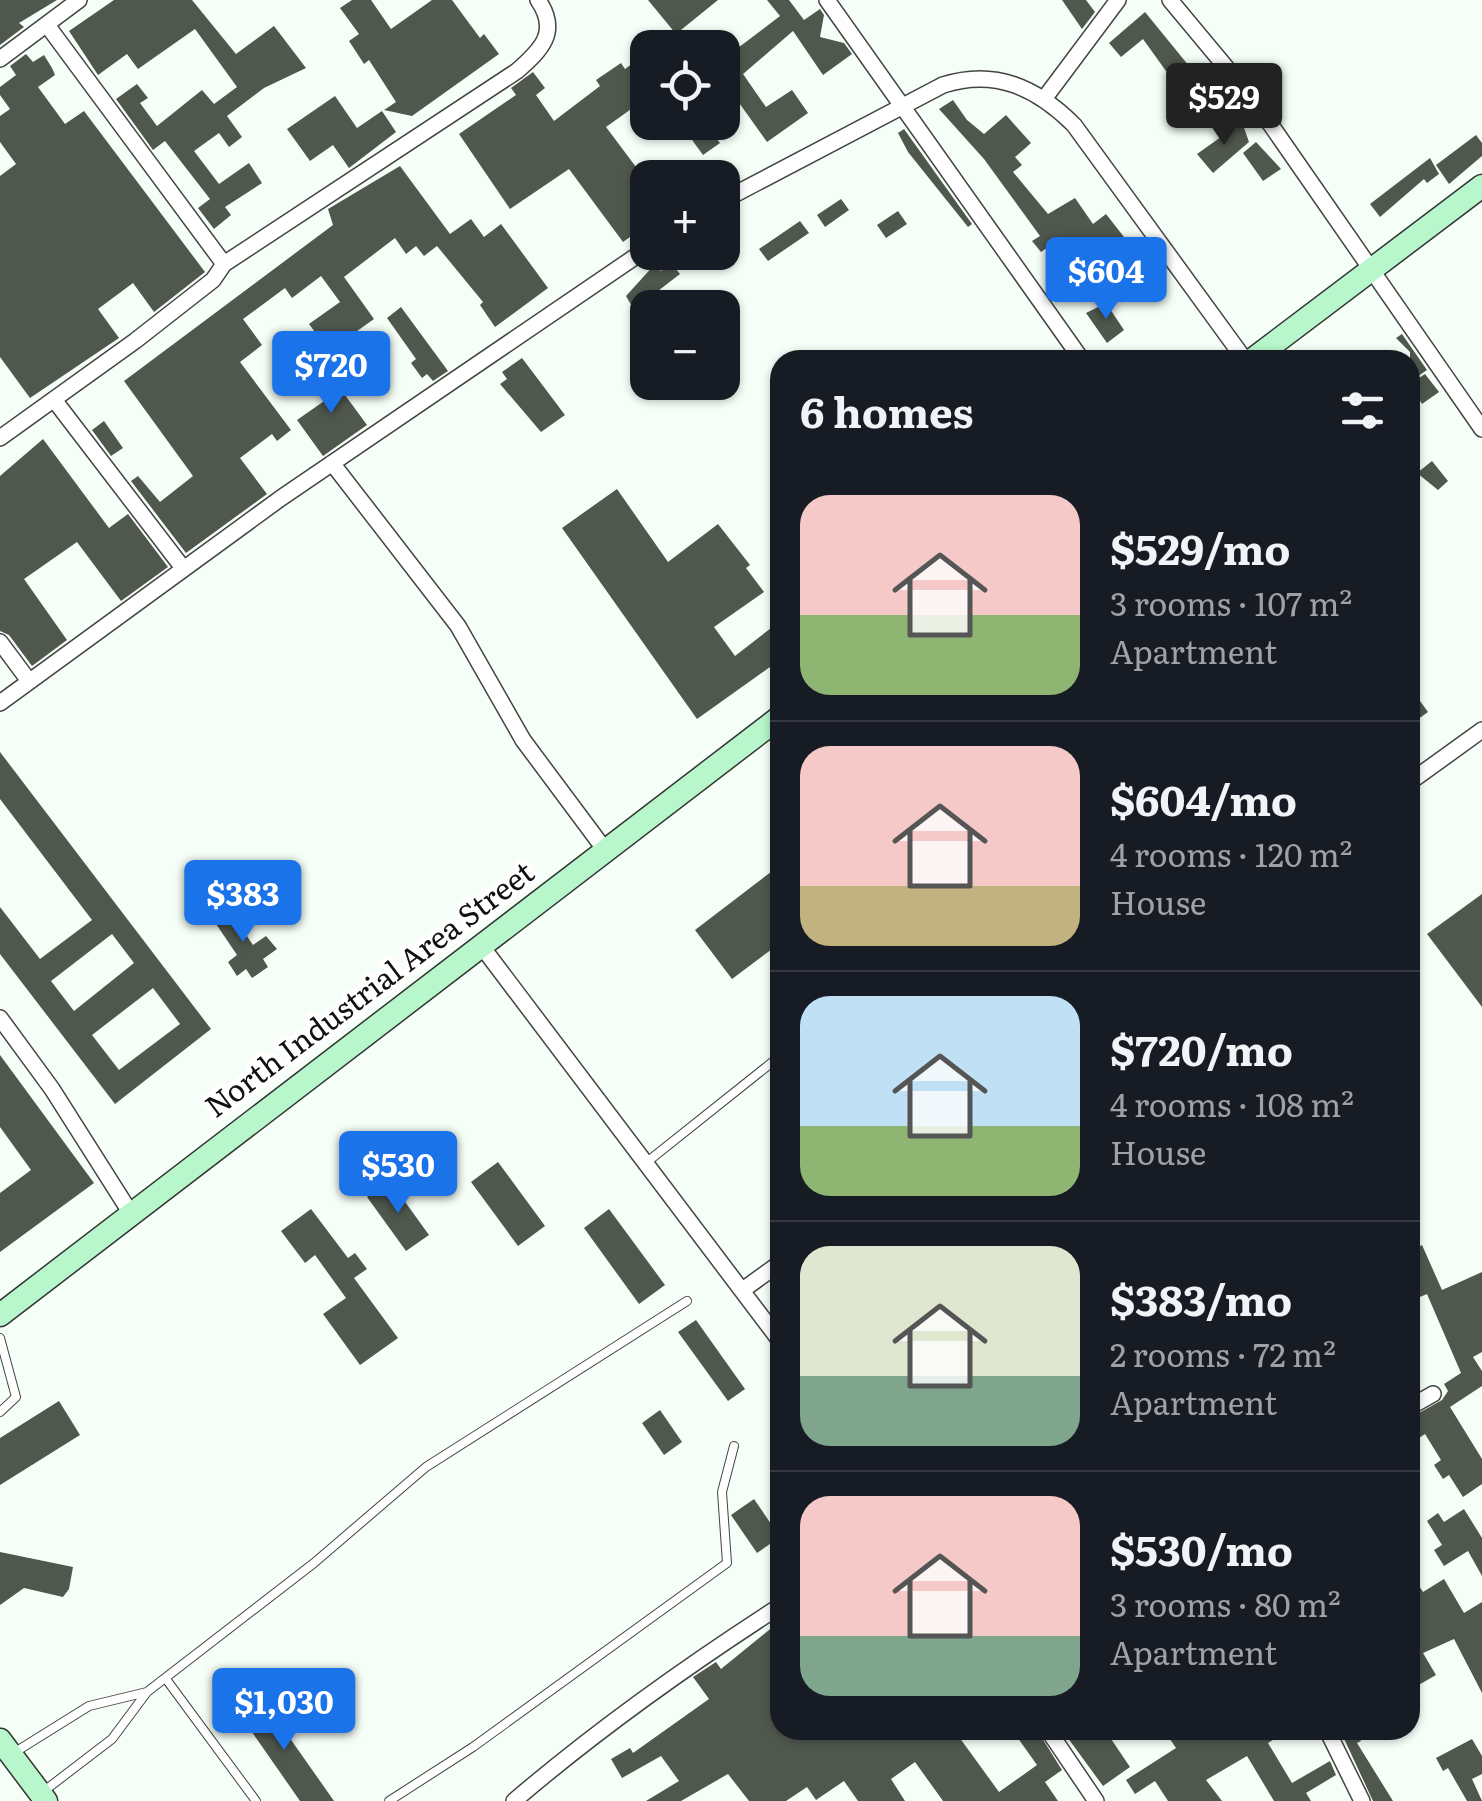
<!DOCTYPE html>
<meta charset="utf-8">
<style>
:root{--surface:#171b24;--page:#242831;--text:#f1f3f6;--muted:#9ea1a6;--line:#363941;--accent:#1a73e8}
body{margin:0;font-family:Literata,serif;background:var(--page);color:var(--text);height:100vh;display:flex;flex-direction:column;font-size:38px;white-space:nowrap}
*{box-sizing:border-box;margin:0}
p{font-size:32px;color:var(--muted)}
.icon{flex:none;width:55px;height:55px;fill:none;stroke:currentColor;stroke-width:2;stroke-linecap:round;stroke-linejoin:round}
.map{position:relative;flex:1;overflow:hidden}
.drawer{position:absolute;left:770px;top:350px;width:650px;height:1390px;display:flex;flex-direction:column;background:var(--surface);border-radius:30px;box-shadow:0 2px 8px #0004}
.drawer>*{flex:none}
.controls{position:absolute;left:630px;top:30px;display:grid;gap:20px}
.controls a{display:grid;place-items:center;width:110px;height:110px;border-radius:20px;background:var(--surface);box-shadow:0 2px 8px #0004;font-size:50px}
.price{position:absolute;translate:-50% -85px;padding:0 22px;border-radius:10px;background:var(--accent);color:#fff;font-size:32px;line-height:65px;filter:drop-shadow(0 2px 5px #0008)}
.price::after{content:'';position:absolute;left:50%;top:60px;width:30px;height:22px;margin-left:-15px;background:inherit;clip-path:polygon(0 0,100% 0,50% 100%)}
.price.current{background:#222;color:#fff}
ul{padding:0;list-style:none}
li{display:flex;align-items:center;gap:30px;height:250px;padding:0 30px}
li+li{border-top:2px solid var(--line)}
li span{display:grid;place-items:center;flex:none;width:280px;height:200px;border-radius:30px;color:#555}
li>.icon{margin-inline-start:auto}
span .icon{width:120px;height:120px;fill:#fffc;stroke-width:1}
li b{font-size:42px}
h2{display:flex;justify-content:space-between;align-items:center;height:120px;padding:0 30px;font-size:42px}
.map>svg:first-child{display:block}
</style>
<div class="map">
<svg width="1482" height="1801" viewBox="0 0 1482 1801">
<rect width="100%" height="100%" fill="#f5fef7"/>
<path fill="#50584e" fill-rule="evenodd" d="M0,0h57l-38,23 5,4 -24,18z
M114,0h78l44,54 38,-28 32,42 -42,20 -37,28 15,21 -13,10 -10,-14 -25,18 25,33 30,-21 13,20 -37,24 6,8 -17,14 -16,-21 12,-9 -45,-58 -12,9 -37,-51 21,-15 11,14 -8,5 17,23 45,-36 12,14 23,-17 -42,-58 -57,40 -11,-15 -29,21 -29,-44z
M352,0h19l20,29 41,-29h20l28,38 4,-4 15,20 -87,62 -28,-6 12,-8 -27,-42 -5,4 -15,-23 10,-7 -19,-26z
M648,0h70l-42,34z
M767,0h22l15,20 16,-11 4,6 -4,22 24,6 8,11 -29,21 -30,-44 -50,43 23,33 26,-17 16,23 -41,29 -45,-63v-19l58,-44z
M1062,0h24l9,12 -13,17z
M1145,12l75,92 -18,16 -24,-47 -7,5 -28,-39 -22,18 -12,-14z
M648,52v45l-42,30 42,56v41l-25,18 -54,-73 -59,40 -51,-75 57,-39 -5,-7 22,-16 12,16 -9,7 18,26 46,-35 -4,-6 25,-17 4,6z
M26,54l7,8 11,-7 8,13 3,7 -17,12 27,37 19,-13 121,161 -51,40 -21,-29 -35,26 21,29 -89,60 -30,-41v-181l16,-12 -16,-22v-26l10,-7 -10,-14v-8l16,-12 -6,-9z
M335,96l22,32 25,-17 14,21 -47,36 -16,-23 -23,16 -23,-32z
M953,100l14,20 17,14 22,-19 25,28 -16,14 7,8 -9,7 35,42 27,-16 18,26 13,-10 18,23 -11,11 23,34 -22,17 -24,-30 -20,15 -22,-37 -7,5 -9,-11 8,-5 -56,-77 -45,-50z
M679,122h25l16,21 -17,12z
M1242,122l7,20 -36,31 -16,-19z
M904,129l68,95 -4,3 -60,-75 -10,-19z
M1476,135l6,8v13l-33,28 -13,-19z
M1256,142l25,27 -18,12 -20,-28z
M1430,158l9,16 -12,9 -3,-4 -44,38 -10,-13z
M400,166l50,68 21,-15 13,18 17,-13 47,64 -53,39 -15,-22 3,-3 -46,-56 -13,10 -8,-10 -10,8 -11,-16 -51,39 30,42 -45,32 -20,-27 31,-22 -19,-26 -29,22 -7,-10 -42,31 19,26 -22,17 51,68 -14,11 -5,-7 -32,24 27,36 -81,59 -55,-72 7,-5 22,26 33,-26 -69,-95 209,-156 -5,-16z
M841,199l8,11 -24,17 -8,-12z
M898,211l9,13 -21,14 -9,-13z
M800,221l9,12 -41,28 -9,-12z
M671,263l9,11 -26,20 8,14h-14v26l-22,-38 29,-32 6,7z
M1106,303l18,27 -17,13 -21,-30z
M401,307l47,64 -15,10 -6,-7 -5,4 -11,-15 5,-4 -29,-41z
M1402,334l25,36 -12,8 -5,-8v-18l-14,-14z
M522,358l43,57 -24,17 -41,-48 7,-5 -5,-7z
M323,365l44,60 -44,31 -26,-36 30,-21 -17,-25z
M1425,374l14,18 -17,12 -12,-20z
M104,421l19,27 -12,8 -19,-26z
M43,439l66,89 19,-14 40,53 -47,34 -44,-59 -53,37 43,61 -35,26 -23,-31 -9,-4v-155z
M1432,461l16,20 -10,9 -21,-17z
M617,489l51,73 50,-38 32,41 -4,3 18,24 -50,35 21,29 45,-35v59l-10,-13 -73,52 -135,-191z
M1410,687l18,25 -18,13z
M0,752l211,277 -96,75 -115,-150v-47l40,52 52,-39 -92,-121zM112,934l22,29 -60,48 -23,-30zM153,988l27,36 -61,46 -27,-35z
M780,865v78l-48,36 -37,-49z
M1482,894v113l-55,-73z
M226,905l27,40 13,-9 11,13 -14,10 5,8 -16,11 -6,-9 -9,7 -9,-14 9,-7 -27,-40z
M0,1055l94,128 -94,69v-59l31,-23 -31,-43z
M498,1162l47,64 -27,20 -47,-64z
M390,1181l39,54 -23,16 -39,-54z
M311,1209l37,49 7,-5 12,16 -13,9 44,60 -38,27 -37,-51 23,-16 -31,-43 -10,8 -24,-32z
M609,1209l56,76 -26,19 -55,-76z
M1422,1245l20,45 40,-18v80l-9,5 9,14v15l-32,21 32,52v25l-19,13 -14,-22 -6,4 -9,-14 7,-5 -16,-26 -6,4 -9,-14v-6l32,-18 6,-9 -4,-7 17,-11 -34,-79 -17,7v-50z
M696,1320l49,69 -17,12 -50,-69z
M59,1401l21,34 -80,50v-47z
M660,1410l22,32 -18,13 -22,-32z
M754,1499l26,38 -23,16 -26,-38z
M1464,1509l18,29v38l-14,-25 -24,15 -10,-16 8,-5 -15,-24 11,-8 6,9z
M0,1552l73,15 -4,22 -6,8 -39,-9 -24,17z
M1410,1572l13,20 21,-13 20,34 18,-11v91l-28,-54 -31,14 13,22 -26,15z
M780,1621v109h174l45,62 38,-27 -25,-35h25l25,40 -17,12 13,19h-115l-28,-39 -24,17 14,22h-47l-14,-20 -28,19 -9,-13 -21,14h-37l-21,-27 -47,27h-35l33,-20 -18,-25 -39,22 -11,-19 19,-11 3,5 76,-54 -16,-22 23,-15 5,7z
M261,1697l73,104h-34l-62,-89z
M1062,1730h43l25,37 -27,19z
M1164,1730h125l-21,13 24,40 38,-22 6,14 -30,18 5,8h-37l-27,-45 -41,24 16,21h-54l-13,-20 -20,13 -9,-14 50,-32z
M1340,1730h15l6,11 -4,2 36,58h-20z
M1472,1739l10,17v18l-10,5 10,22h-15l-19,-33 -5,3 -7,-13z"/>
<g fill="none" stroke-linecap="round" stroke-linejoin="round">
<defs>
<path id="service" d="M647,1162l133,-106
M0,1338l16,59 -16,15
M166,1679l90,122
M12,1754l77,-48 58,-14
M44,1791l68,-52 35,-47 167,-129 112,-96 261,-166
M389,1801l84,-54 254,-184 -5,-71 12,-46"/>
<path id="minor" d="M827,0l255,360
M1170,0l85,102 227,327
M47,25l177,239
M0,59l79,-59
M1044,99l74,-99
M722,201l221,-116c52,-17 94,3 131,40l171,235
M55,401l128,167
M0,438l135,-97 78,-61 11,-16 293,-193c24,-21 43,-39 21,-71
M332,463l126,163 65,114 82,110
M0,642l29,39
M0,703l281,-205 367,-250
M1410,782l72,-52
M480,944l300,397
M0,1018l52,71 78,123
M744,1289l36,-26
M1410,1407l23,-13
M1048,1730l48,71
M1327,1730l35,71
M514,1801c84,-72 173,-135 266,-195"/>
<path id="secondary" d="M1252,360l230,-174
M0,1315l780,-598
M0,1740l46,61"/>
</defs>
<use href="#service" stroke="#444" stroke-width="10"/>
<use href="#minor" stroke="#444" stroke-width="18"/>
<use href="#secondary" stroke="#333" stroke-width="25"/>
<use href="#service" stroke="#fff" stroke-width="8"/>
<use href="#minor" stroke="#fff" stroke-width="15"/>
<use href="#secondary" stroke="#b7f7cb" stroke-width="22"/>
</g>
<g text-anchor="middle" stroke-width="10" stroke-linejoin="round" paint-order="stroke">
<g font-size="30" fill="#111" stroke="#fff">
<text transform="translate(370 990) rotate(-37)" y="10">North Industrial Area Street</text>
</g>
</g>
</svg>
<div class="controls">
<a><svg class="icon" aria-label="locate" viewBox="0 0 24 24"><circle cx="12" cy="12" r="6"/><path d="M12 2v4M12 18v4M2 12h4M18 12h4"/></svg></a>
<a>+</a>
<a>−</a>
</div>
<b class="price current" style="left:1224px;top:148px">$529</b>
<b class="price" style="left:1106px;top:322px">$604</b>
<b class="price" style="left:331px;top:416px">$720</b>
<b class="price" style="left:243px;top:945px">$383</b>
<b class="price" style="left:398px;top:1216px">$530</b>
<b class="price" style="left:284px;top:1753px">$1,030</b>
<section class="drawer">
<h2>6 homes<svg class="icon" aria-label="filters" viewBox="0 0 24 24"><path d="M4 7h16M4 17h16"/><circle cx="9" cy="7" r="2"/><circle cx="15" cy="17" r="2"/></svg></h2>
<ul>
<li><span style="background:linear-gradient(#f6c9c9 60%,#8fb573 0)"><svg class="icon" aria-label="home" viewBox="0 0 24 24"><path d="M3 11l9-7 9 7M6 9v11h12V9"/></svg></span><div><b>$529/mo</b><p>3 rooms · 107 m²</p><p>Apartment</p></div></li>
<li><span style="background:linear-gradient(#f6c9c9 70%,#c2b280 0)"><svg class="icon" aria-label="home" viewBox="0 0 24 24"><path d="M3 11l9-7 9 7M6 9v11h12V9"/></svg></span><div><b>$604/mo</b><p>4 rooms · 120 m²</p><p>House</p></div></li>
<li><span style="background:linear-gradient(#bfe0f5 65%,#8fb573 0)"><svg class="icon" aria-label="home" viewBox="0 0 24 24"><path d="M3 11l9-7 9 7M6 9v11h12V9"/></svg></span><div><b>$720/mo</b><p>4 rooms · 108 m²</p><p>House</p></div></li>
<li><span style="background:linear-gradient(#dfe7d0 65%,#7fa58c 0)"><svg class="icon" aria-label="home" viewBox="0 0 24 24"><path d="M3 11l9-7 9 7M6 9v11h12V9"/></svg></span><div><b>$383/mo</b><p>2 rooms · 72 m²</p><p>Apartment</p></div></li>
<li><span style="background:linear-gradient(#f6c9c9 70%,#7fa58c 0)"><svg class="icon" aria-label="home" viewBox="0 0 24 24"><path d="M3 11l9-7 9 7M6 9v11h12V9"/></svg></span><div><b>$530/mo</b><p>3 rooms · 80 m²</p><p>Apartment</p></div></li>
</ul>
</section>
</div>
